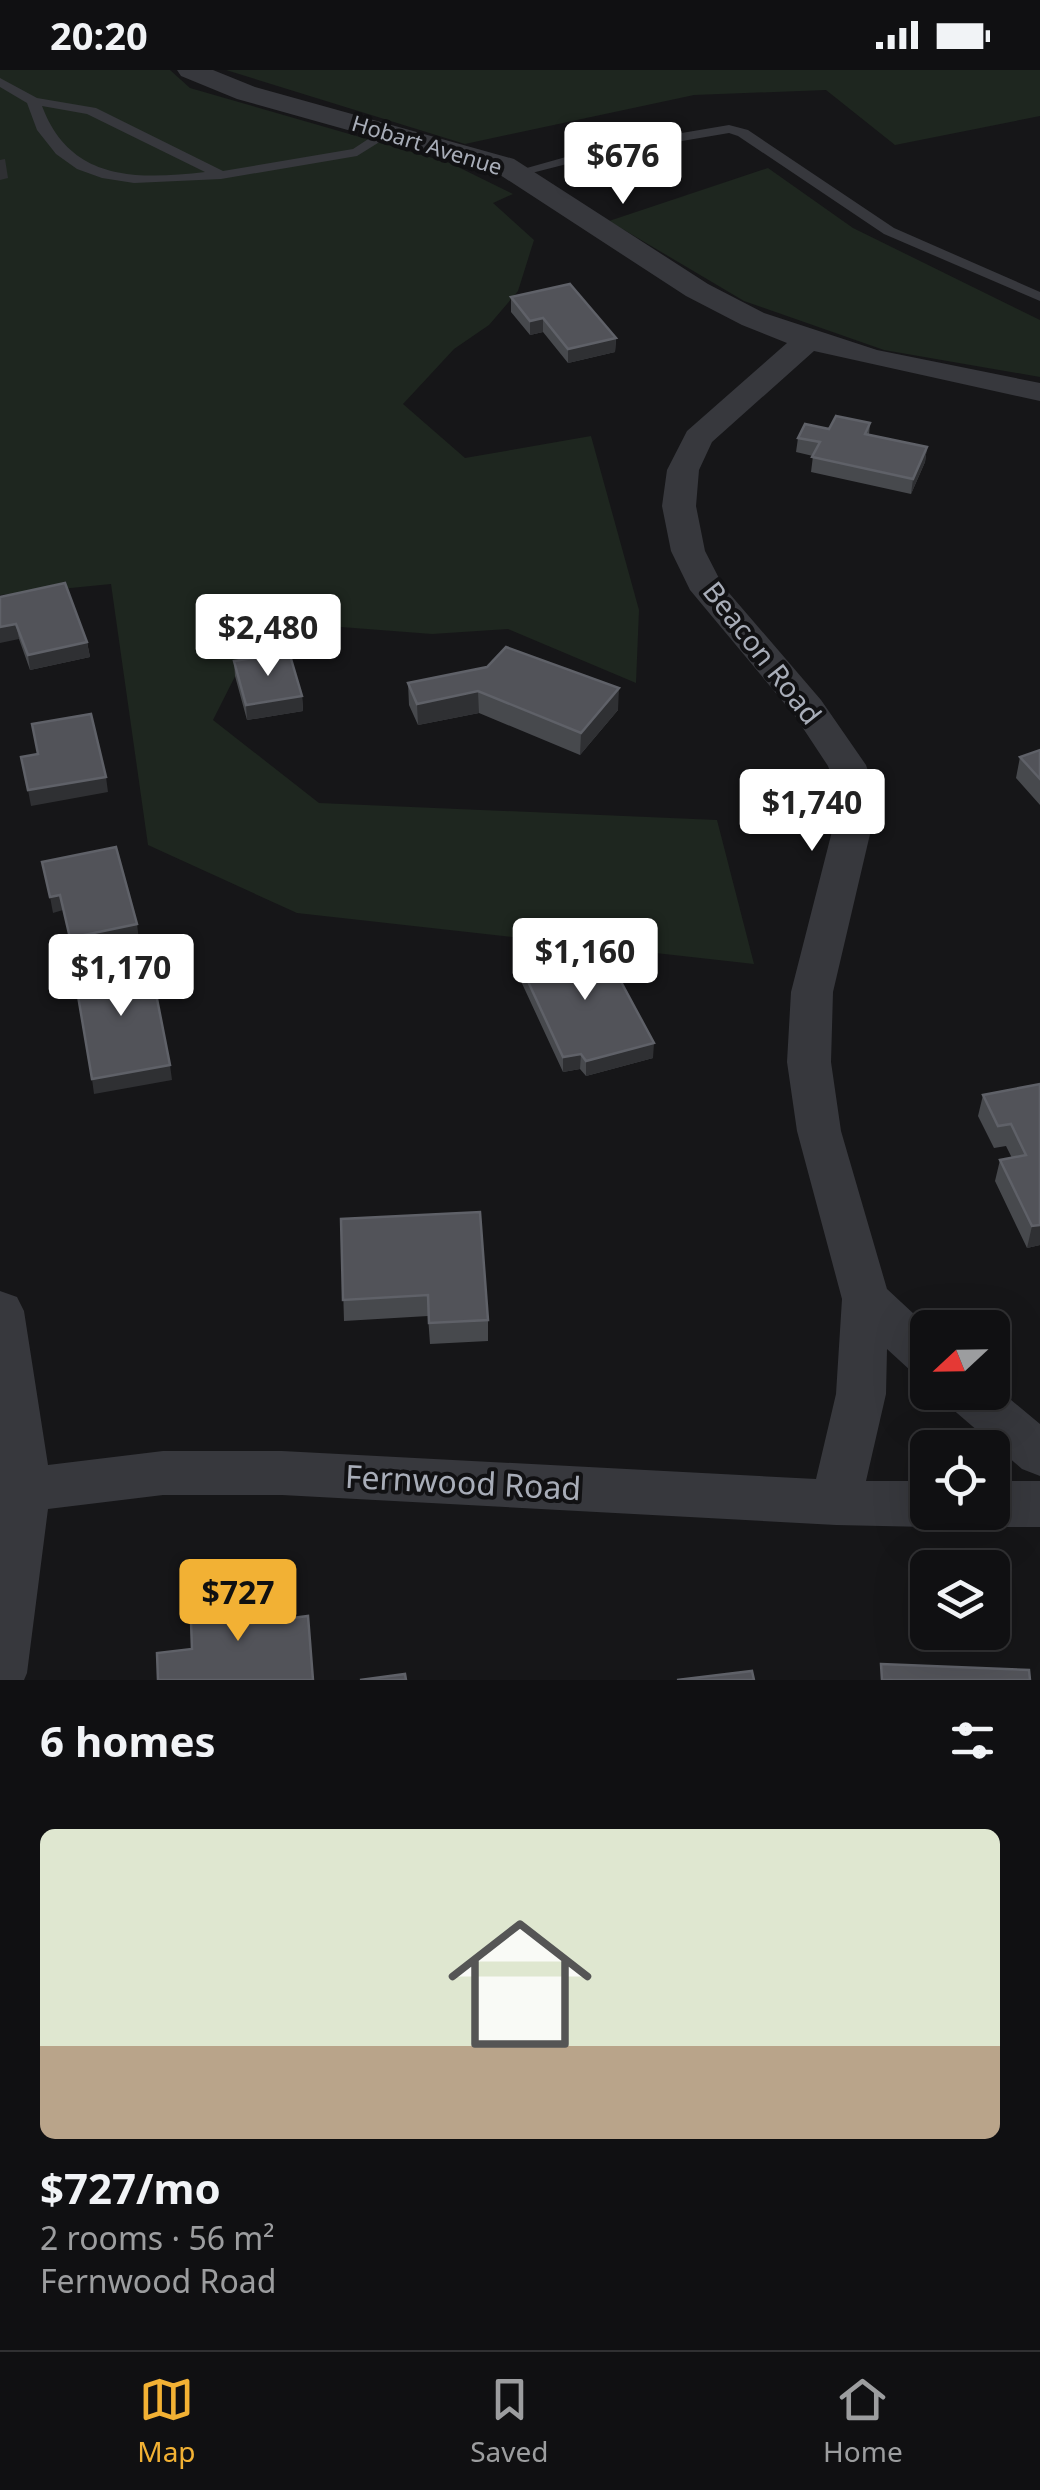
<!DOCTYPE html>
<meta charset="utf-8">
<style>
:root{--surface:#101012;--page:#1e1e20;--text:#f1f3f6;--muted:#9c9d9f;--line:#303032;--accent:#f2b134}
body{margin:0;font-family:"Noto Sans",sans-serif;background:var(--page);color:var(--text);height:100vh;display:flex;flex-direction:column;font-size:38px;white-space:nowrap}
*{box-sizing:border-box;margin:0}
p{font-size:32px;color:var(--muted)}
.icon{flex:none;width:55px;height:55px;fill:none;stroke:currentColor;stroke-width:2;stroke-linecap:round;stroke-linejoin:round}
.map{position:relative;height:1610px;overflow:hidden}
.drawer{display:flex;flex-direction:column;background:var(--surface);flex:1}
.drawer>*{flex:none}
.needle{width:65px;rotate:248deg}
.fabs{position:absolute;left:910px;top:1240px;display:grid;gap:20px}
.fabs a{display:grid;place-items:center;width:100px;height:100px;border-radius:15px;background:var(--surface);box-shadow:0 10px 40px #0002,0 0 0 2px var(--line);font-size:50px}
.price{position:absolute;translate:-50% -85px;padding:0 22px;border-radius:10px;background:#fff;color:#222;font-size:32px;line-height:65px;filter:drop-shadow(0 2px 5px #0008)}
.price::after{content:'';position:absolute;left:50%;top:60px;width:30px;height:22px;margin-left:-15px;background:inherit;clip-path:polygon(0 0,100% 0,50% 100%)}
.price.current{background:var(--accent);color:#111}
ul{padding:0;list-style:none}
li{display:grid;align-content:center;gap:20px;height:530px;padding:0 40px}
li+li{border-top:2px solid var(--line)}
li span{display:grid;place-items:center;height:310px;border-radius:15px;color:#555}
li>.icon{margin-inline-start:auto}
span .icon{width:180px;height:180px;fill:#fffc;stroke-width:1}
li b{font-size:42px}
h2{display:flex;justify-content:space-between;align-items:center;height:120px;padding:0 40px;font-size:42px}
.status{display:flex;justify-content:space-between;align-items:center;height:70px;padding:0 50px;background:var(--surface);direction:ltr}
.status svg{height:28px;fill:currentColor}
.dock{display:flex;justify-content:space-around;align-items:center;height:140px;border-top:2px solid var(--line);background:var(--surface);font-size:28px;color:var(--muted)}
.dock a{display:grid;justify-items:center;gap:5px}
.dock .current{color:var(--accent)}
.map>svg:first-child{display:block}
</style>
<div class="status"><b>20:20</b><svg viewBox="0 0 49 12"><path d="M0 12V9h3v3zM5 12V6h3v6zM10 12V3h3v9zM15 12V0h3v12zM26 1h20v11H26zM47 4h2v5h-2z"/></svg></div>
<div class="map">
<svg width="1040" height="1610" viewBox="0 0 1040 1610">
<rect width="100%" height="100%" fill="#161618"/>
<path fill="#1e261f" d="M0,0h170l20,18 260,75 63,31 -20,9 41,37 -16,51 -29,34 -35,24 -51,55 62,54 126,-22 48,174 -3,73 -128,-54 -76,5 -169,-13 -50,99 106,83 398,17 37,144 -457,-51 -149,-68 -37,-261 -111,11z
M226,0h814v46l-145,29 -69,-55 -132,5 -229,49z
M768,98l85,60 187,92v57l-156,-27 -140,-49 -135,-80z"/>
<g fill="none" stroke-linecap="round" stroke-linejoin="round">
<path fill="#37383d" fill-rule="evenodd" d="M0,8l37,20 59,10 127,63 130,-22 29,-19 12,3 -37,23 -136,23 -87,4 -32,-5 -25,-9 -21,-15 -19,-24 -10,-27 -27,-16zM42,36l45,8 118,58c-69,8 -135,9 -163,-66z
M729,55l19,5 146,98 146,64v9l-156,-67 -146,-98 -9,-3 -123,21 -90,23 -7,-4 96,-27z"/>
<path fill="#37383d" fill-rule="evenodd" d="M177,0h36l42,17 259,72 194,125 56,29 113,37 163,33v18l-226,-50 -102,91 -13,28 -3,36 9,45 18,35 98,114 45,65 12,35 -45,192 -2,70 10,69 46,158 42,39 -1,49 -17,-6 -24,-22 -1,45 -20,87h62v31h21l-3,8 -18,7 -92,-2 -554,-30h-119l-115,14 -21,164 -3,7h-24v-389l17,6 7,14 24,154 115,-14h119l534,28 20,-85 6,-95 -45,-168 -10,-69 4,-70 49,-192 -12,-34 -33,-50 -105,-126 -19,-39 -9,-45 5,-36 20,-39 100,-88 -45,-18 -56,-29 -192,-125 -257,-72 -56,-23z
M992,1314l48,40v52l-18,-7 -72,-62 -7,-15h49z
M992,1411h48v46h-48l-18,-7 -3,-8h21z"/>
</g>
<path fill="#47494d" d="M511,227l105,41 -1,14 -47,11 -25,-31 -13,3 -19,-23z
M870,353l-1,12 58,12 -2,15 -14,32 -100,-22 2,-16 -17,-4 2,-14 31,-9z
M0,527l87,45 3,15 -60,13 -11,-31z
M234,591l68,35 1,15 -56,9 -12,-44z
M487,597l131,43 -38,45 -101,-42 -61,12 -9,-20 -1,-22z
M1040,680v55l-24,-27 4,-21z
M519,892l134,96 -67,18 -6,-7 -17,3 -44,-95z
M1040,1014v161l-13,3 -32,-67 5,-21 12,-2 -6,-12 -12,2 -16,-32 5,-21z
M341,1149l147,101v21l-58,3 -2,-28 -84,5z"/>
<path fill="#2f3033" d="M5,89l3,19 -8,2v-20z
M543,248v14l-13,3v-14z
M616,268l-1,14 -47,11v-14z
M927,377l-2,15 -14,32 2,-15z
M16,554l3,15 -19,4v-16z
M87,572l3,15 -60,13 -2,-15z
M619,618l-1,22 -38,45 1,-22z
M478,621l1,22 -61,12 -1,-21z
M302,626l1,15 -56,9 -1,-15z
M106,707l2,15 -77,14 -3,-16z
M60,825l3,15 -10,3 -3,-16z
M137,854l2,16 -66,13 -3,-15z
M654,973l-1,15 -67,18v-15z
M581,984l-1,15 -17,3v-15z
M170,995l2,15 -78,14 -2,-15z
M1040,1155v20l-13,3 5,-22z
M244,1517l4,20 1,37 -3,-20z"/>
<path fill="#525359" stroke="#5f6168" stroke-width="2.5" d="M570,214l46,54 -48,11 -25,-31 -13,3 -19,-24z
M836,346l34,7 -5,11 62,13 -14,32 -101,-22 8,-15 -22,-4 7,-14 24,5z
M65,513l22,59 -59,13 -12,-31 -16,3v-30z
M506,577l113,41 -38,45 -103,-42 -61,13 -9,-21 79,-16z
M289,582l13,44 -56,9 -12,-44z
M91,644l15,63 -78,13 -7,-33 17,-3 -6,-30z
M1040,680v29l-20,-22z
M116,777l21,77 -67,14 -10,-43 -10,2 -8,-35z
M599,871l55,102 -68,18 -5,-7 -18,3 -44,-95z
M149,888l21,107 -78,14 -18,-107z
M1040,1014v141l-8,1 -32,-66 26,-5 -15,-31 -13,2 -15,-31z
M480,1142l8,108 -59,3 -1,-28 -85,5 -2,-81z
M244,1517l2,37 62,-8 5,64h-155l-1,-27 35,-4 -2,-56z
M881,1594l148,6 1,10h-148z
M752,1601l2,9h-77z
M405,1604l1,6h-46z"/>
<g text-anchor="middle" stroke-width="8" stroke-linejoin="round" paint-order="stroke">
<g font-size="22" fill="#a8adb8" stroke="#111113">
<text transform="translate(427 75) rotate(17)" y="8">Hobart Avenue</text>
</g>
<g font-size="28" fill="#a8adb8" stroke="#111113">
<text transform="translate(762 583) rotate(52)" y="10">Beacon Road</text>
</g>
<g font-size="32" fill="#a8adb8" stroke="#111113">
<text transform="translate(463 1413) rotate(3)" y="11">Fernwood Road</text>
</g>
</g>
</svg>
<div class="fabs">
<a><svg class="needle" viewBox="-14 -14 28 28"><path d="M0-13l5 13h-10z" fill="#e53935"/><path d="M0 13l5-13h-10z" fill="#9c9d9f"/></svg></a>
<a><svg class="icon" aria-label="locate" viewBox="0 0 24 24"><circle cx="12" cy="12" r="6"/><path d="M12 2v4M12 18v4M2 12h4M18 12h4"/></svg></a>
<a><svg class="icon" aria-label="layers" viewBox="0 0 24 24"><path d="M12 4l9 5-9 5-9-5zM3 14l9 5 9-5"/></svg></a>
</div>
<b class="price" style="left:623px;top:137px">$676</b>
<b class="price" style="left:268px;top:609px">$2,480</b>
<b class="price" style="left:812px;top:784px">$1,740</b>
<b class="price" style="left:585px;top:933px">$1,160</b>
<b class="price" style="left:121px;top:949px">$1,170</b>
<b class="price current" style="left:238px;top:1574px">$727</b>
</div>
<section class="drawer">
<h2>6 homes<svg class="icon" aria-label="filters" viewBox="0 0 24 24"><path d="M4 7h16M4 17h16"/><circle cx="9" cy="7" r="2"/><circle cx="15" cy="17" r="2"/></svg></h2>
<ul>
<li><span style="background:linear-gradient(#dfe7d0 70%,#b9a48a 0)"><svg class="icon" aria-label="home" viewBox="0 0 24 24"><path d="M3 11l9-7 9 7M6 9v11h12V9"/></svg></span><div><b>$727/mo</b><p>2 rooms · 56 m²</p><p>Fernwood Road</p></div></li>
</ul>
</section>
<nav class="dock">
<a class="current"><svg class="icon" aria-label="map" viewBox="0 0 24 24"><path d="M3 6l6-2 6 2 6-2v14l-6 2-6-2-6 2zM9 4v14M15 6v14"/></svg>Map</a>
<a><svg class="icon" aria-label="saved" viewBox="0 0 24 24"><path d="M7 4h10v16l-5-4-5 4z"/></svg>Saved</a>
<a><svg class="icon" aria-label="home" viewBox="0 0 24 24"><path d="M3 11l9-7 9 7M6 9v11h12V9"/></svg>Home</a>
</nav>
